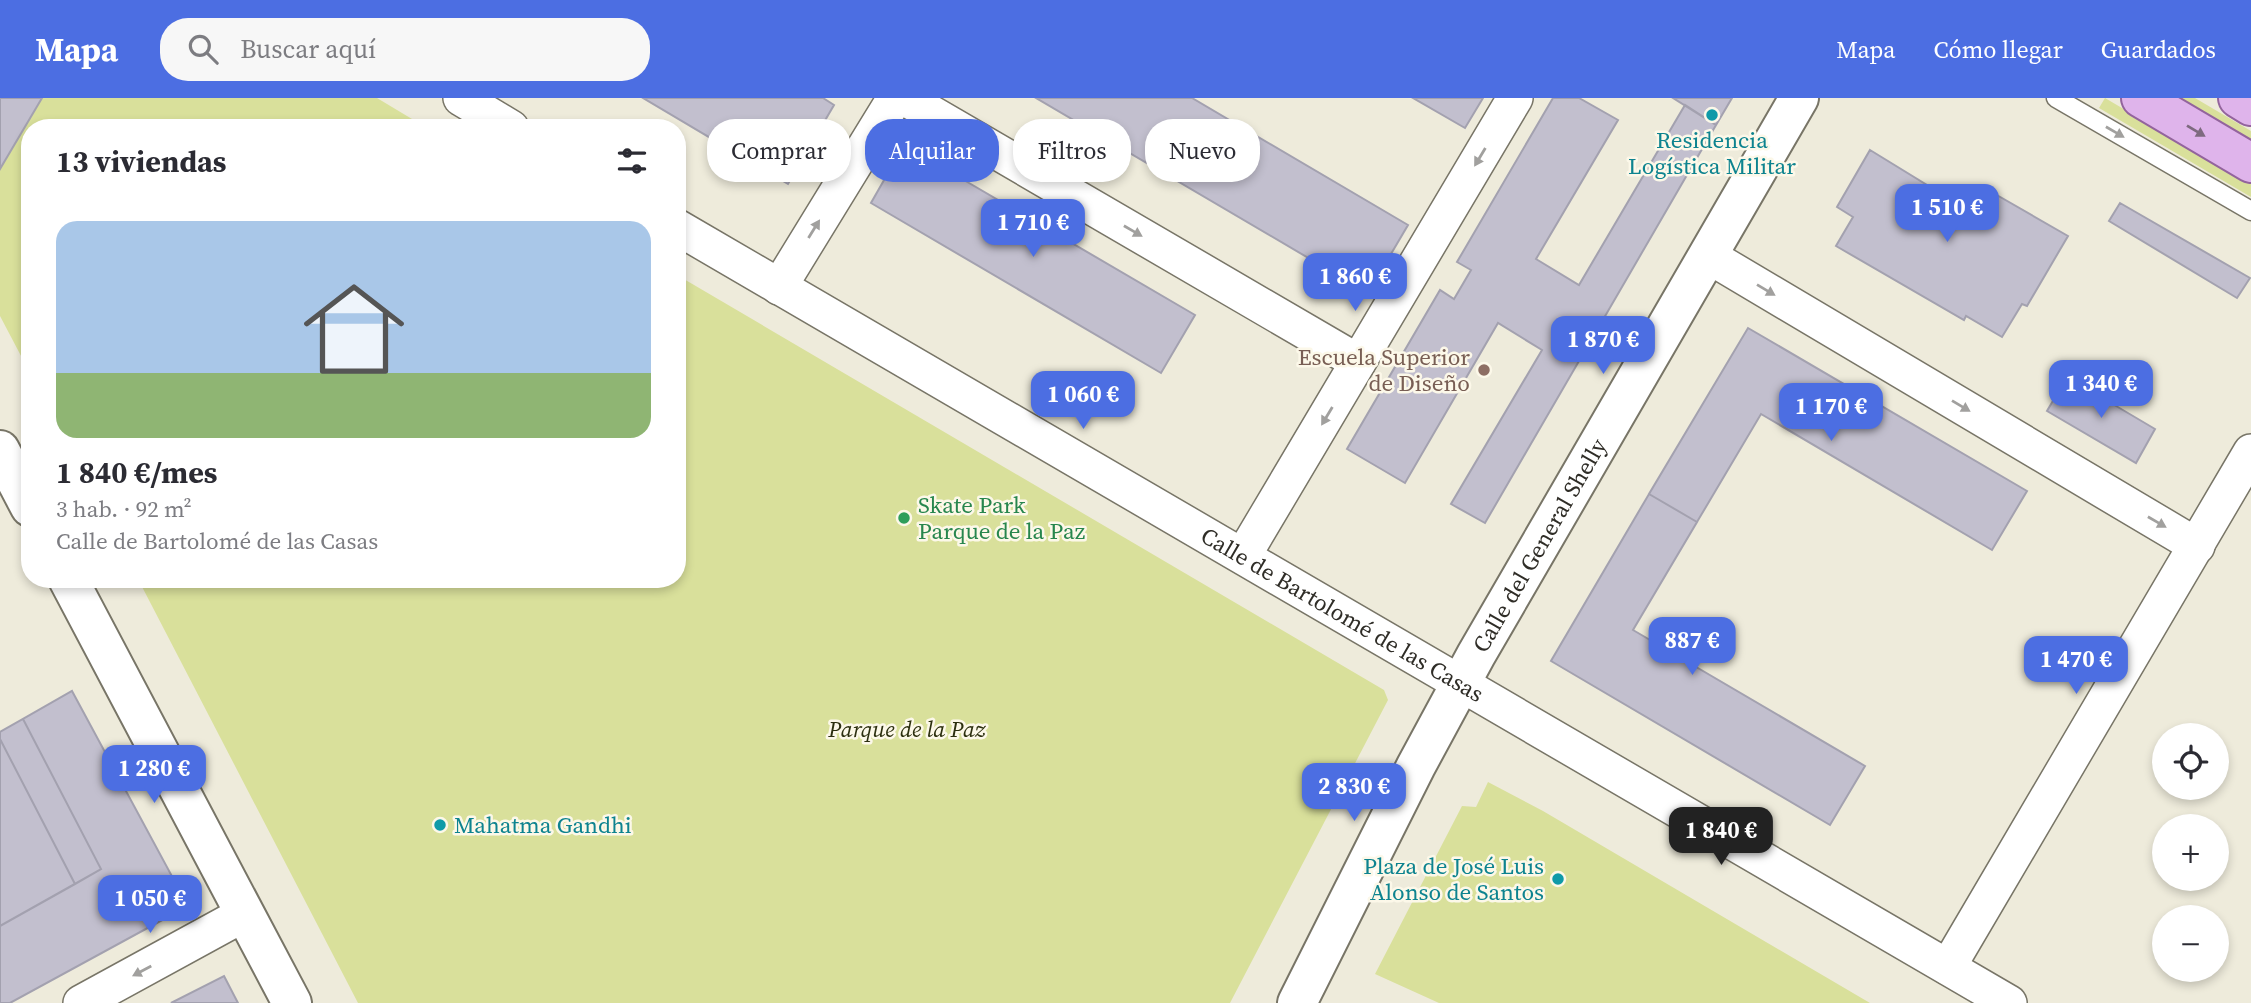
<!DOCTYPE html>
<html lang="es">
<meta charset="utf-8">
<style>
:root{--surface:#fff;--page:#f7f7f7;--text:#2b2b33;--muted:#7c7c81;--line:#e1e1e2;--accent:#4c6ee2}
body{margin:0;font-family:"Source Serif 4",serif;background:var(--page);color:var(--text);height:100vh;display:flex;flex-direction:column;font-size:26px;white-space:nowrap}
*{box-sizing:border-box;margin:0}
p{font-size:23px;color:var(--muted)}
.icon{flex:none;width:38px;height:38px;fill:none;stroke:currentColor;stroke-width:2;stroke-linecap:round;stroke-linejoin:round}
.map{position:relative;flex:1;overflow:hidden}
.side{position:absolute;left:21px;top:21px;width:665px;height:469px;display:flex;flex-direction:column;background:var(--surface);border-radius:28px;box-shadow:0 4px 10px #0003}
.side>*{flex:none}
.banner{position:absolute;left:707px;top:21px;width:665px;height:63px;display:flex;gap:14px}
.controls{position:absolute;left:2152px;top:625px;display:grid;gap:14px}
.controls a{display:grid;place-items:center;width:77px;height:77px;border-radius:50%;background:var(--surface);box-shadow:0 4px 10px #0003;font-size:35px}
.price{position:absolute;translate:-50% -60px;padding:0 16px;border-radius:14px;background:var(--accent);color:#fff;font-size:23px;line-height:46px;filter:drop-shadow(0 2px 4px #0008)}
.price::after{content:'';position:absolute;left:50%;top:42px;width:21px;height:16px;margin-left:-10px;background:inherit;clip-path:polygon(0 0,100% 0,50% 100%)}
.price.selected{background:#222;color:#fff}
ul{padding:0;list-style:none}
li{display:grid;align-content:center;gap:14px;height:371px;padding:0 35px}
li+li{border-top:2px solid var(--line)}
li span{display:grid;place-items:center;height:217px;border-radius:21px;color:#555}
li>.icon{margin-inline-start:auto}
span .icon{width:126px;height:126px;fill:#fffc;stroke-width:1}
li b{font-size:30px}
h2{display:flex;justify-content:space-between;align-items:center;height:84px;padding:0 35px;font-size:30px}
.pill{padding:0 24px;border-radius:28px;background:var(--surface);box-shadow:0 4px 10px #0003;font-size:24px;line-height:63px}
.pill.selected{background:var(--accent);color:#fff}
header{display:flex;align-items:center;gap:42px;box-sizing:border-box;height:98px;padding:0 35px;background:var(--accent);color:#fff}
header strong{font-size:33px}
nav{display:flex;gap:38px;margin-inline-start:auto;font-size:24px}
.search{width:490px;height:63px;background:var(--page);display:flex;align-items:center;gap:18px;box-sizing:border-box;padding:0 24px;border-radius:28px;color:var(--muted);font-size:26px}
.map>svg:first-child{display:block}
</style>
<header>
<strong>Mapa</strong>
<div class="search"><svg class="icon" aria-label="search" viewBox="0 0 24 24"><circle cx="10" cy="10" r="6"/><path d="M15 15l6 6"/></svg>Buscar aquí</div>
<nav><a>Mapa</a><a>Cómo llegar</a><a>Guardados</a></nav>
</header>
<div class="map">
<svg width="2251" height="905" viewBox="0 0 2251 905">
<rect width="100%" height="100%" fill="#eeebdb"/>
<path fill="#d9e09b" d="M42,0h335l50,30h-397v245l-30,-57v-147z
M2105,0l146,86v13l-152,-89z
M2180,0h15l56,33v9z
M677,177l707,415 4,10 -158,303h-872l-220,-424h539z
M1488,684l55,29 327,192h-431l-64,-29 87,-168 14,1z"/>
<path fill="#c2bfce" stroke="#a3a1af" stroke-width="2" d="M0,0h42l-42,71z
M643,0h180l11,7 -46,79z
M1036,0h156l216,127 -40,68z
M1413,0h70l-18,30z
M1553,0h26l39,22 -82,139 43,26 106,-180 31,20 -231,398 -34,-19 91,-154 -44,-27 -93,160 -58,-34 93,-159 14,9 17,-29 -14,-8z
M1673,0h59l-16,27z
M904,47l291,170 -34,58 -290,-170z
M1870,52l111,68 14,-24 73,42 -41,70 -5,-2 -20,33 -36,-21 -2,4 -128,-74 17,-29 -16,-10z
M2120,105l130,75 -13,20 -128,-77z
M1748,230l279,163 -35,59 -231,-136 -64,108 -48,-28z
M2067,279l88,52 -19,34 -89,-52z
M1649,396l48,28 -64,108 232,136 -35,59 -279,-164z
M72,593l116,215 -178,97h-10v-77l101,-57 -78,-150z
M23,621l78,150 -26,15 -75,-145v-7z
M0,641l75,145 -75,42z
M224,878l14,27h-67z"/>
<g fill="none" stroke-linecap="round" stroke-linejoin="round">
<defs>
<path id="service" d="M2056,0l195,113"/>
<g id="minor">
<path d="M461,0l50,30"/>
<path d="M905,0l453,264"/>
<path id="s1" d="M677,129l1332,776"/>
<path d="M1707,157l490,291"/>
<path d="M779,189l116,-189"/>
<path d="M1243,458l272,-458"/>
<path d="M1948,869l303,-515"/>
<path d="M81,905l163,-89"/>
</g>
<g id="tertiary">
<path d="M0,352l30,57"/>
<path d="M68,481l224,424"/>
<path id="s2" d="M1297,905l119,-237 60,-111 323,-557"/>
</g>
<path id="primary" d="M2141,0l110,65
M2238,0l13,8"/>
</defs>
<use href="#service" stroke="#787567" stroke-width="21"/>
<use href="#minor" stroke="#787567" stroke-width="38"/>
<use href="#tertiary" stroke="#787567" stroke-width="42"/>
<use href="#primary" stroke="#93649d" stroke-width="42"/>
<use href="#service" stroke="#fff" stroke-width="18"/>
<use href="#minor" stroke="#fff" stroke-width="35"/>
<use href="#tertiary" stroke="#fff" stroke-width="38"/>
<use href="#primary" stroke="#dfb4eb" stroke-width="38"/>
</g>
<defs><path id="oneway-solid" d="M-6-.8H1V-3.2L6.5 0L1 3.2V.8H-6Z" transform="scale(1.75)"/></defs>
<use fill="#7e6a7f" href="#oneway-solid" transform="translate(2196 33) rotate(31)"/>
<g fill="#a1a09e">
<use href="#oneway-solid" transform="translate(2115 34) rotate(30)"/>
<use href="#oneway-solid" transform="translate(1480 59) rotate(121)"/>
<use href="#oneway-solid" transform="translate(814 131) rotate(-58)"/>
<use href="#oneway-solid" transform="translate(1133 133) rotate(30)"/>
<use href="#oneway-solid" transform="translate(1766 192) rotate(31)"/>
<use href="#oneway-solid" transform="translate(1961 308) rotate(31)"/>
<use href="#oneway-solid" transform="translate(1327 318) rotate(121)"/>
<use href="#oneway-solid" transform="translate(2157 424) rotate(30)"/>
<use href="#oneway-solid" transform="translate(142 873) rotate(152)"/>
</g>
<g fill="#0f9aa8" stroke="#fcf8e9" stroke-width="2.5">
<circle cx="1712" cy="17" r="7"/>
<circle cx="440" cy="727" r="7"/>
<circle cx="1558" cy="781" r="7"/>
</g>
<circle fill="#8d6e63" stroke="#fcf8e9" stroke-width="2.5" cx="1484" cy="272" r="7"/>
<circle fill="#2e9e5b" stroke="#fcf8e9" stroke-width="2.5" cx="904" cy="420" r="7"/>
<g text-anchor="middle" stroke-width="5" stroke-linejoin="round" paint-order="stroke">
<g font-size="23" fill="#0d838f" stroke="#fcf8e9">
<text x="1712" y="50">Residencia<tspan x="1712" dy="26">Logística Militar</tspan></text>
<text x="454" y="735" text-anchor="start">Mahatma Gandhi</text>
<text x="1544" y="776" text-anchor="end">Plaza de José Luis<tspan x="1544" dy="26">Alonso de Santos</tspan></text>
</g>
<g font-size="23" fill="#785e54" stroke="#fcf8e9" text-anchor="end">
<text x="1470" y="267">Escuela Superior<tspan x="1470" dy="26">de Diseño</tspan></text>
</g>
<g font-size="23" fill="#27864d" stroke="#fcf8e9" text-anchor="start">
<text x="918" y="415">Skate Park<tspan x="918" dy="26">Parque de la Paz</tspan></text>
</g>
<g font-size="23" fill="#2f2d27" stroke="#fcf8e9">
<text dy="8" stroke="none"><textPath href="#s2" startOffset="518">Calle del General Shelly</textPath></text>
<text dy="8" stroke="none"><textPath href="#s1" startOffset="770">Calle de Bartolomé de las Casas</textPath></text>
</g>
<g font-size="23" font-style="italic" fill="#2c2f0f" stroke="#fcf8e9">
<text x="907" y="639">Parque de la Paz</text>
</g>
</g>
</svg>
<div class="controls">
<a><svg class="icon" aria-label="locate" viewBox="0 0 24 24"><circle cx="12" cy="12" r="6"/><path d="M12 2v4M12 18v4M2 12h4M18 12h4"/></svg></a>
<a>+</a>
<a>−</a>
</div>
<b class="price" style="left:1947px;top:146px">1 510 €</b>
<b class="price" style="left:1033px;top:161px">1 710 €</b>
<b class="price" style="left:1355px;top:215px">1 860 €</b>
<b class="price" style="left:1603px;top:278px">1 870 €</b>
<b class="price" style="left:2101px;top:322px">1 340 €</b>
<b class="price" style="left:1083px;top:333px">1 060 €</b>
<b class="price" style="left:1831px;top:345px">1 170 €</b>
<b class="price" style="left:1692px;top:579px">887 €</b>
<b class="price" style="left:2076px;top:598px">1 470 €</b>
<b class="price" style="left:154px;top:707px">1 280 €</b>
<b class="price" style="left:1354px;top:725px">2 830 €</b>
<b class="price selected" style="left:1721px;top:769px">1 840 €</b>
<b class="price" style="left:150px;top:837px">1 050 €</b>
<div class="banner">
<a class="pill">Comprar</a>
<a class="pill selected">Alquilar</a>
<a class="pill">Filtros</a>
<a class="pill">Nuevo</a>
</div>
<section class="side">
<h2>13 viviendas<svg class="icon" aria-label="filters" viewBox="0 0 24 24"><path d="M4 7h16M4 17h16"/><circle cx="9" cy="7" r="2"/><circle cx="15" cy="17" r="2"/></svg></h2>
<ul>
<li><span style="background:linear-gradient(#a9c7e8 70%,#8fb573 0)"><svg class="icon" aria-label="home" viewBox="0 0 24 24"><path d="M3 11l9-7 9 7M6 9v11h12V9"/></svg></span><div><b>1 840 €/mes</b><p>3 hab. · 92 m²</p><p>Calle de Bartolomé de las Casas</p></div></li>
</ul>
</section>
</div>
